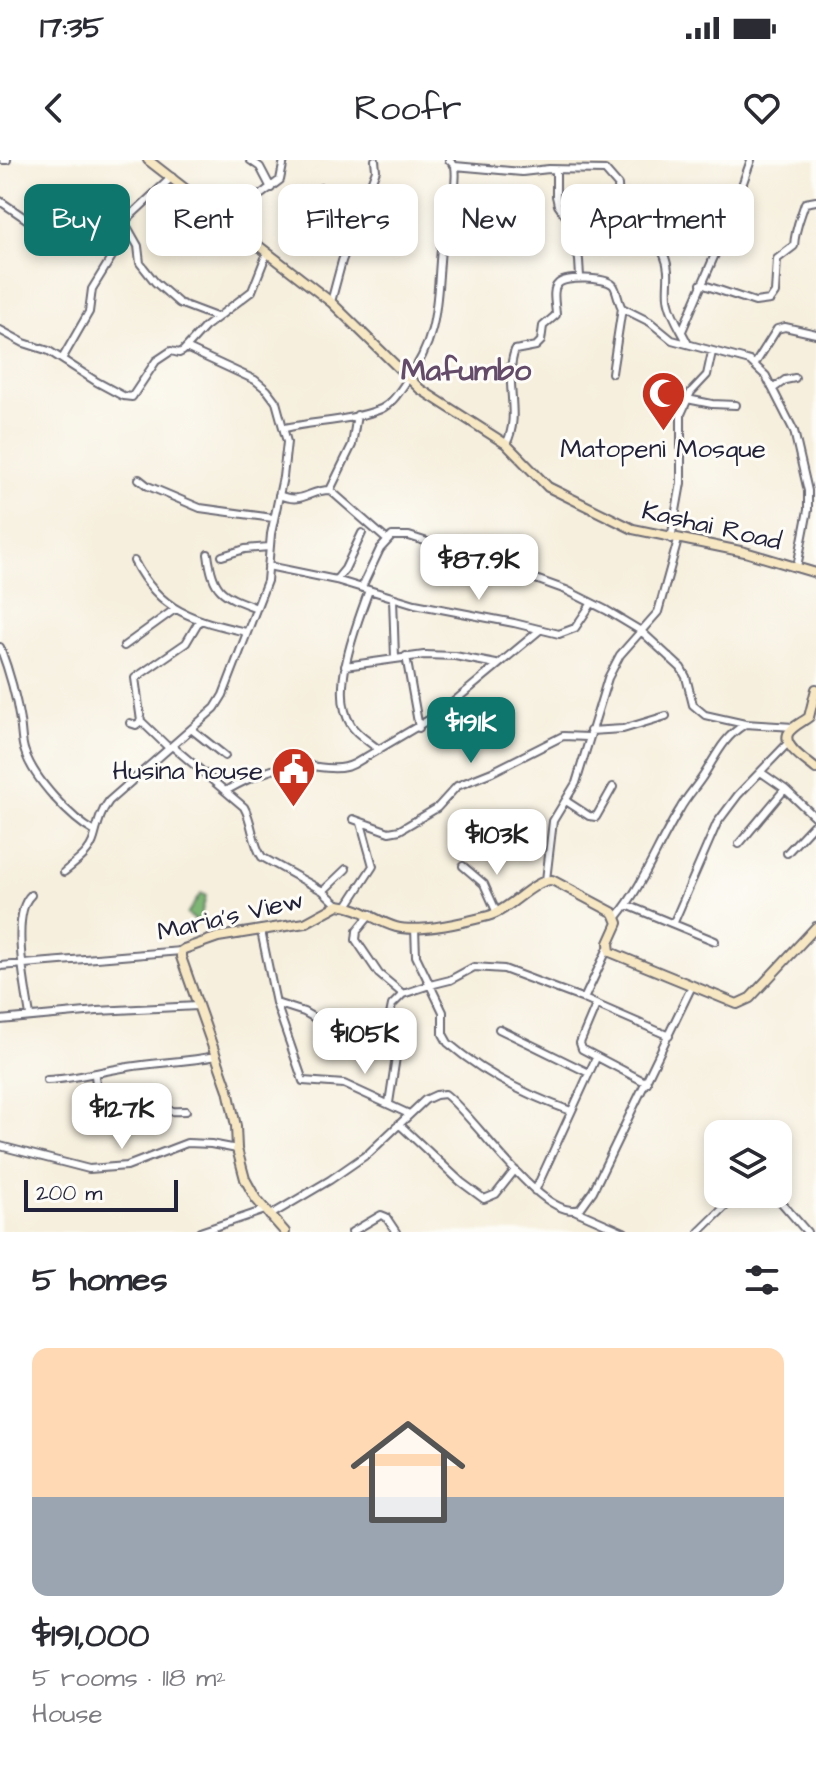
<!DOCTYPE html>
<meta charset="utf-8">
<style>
:root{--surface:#fff;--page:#f2f2f3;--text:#2b2b33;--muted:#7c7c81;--line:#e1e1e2;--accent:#0f766e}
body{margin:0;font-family:"Architects Daughter",sans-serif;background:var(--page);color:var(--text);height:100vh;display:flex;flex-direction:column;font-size:30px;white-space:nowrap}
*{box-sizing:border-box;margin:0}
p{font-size:26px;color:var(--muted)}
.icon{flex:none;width:44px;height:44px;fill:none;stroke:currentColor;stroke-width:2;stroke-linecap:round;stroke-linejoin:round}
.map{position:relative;height:1072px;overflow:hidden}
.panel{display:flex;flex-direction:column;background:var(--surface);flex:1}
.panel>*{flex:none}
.top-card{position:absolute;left:24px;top:24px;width:768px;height:72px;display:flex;gap:16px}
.fabs{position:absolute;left:704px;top:960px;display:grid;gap:16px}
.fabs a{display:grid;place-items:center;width:88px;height:88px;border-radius:16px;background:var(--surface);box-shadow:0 4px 12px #0003;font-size:40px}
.scale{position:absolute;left:24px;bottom:20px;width:154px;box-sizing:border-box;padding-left:8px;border:4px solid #22223b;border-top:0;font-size:22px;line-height:28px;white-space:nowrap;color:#22223b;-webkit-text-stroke:6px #fdfcf7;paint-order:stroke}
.price{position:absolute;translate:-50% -68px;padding:0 18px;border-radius:16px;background:#fff;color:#222;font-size:26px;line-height:52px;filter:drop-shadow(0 2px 4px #0008)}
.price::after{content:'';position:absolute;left:50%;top:48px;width:24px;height:18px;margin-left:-12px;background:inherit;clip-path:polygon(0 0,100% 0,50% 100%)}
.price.selected{background:var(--accent);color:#fff}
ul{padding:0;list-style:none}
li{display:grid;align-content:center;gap:16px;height:424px;padding:0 32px}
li+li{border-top:2px solid var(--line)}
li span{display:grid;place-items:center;height:248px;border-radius:16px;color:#555}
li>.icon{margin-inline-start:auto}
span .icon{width:144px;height:144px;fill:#fffc;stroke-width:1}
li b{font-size:34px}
h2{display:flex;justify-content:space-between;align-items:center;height:96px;padding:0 32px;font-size:34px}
.chip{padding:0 28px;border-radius:16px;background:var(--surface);box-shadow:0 4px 12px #0003;font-size:28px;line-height:72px}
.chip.selected{background:var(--accent);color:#fff}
.status{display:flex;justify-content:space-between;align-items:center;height:56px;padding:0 40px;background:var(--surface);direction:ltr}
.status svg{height:22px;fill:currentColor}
header{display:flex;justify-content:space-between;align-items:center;height:104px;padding:0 32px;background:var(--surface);font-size:36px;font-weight:600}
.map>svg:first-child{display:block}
</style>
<div class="status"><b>17:35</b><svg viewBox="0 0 49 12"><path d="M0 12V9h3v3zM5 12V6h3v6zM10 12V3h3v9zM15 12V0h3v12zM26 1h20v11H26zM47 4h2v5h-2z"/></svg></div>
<header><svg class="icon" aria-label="back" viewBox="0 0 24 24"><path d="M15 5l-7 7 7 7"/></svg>Roofr<svg class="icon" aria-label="heart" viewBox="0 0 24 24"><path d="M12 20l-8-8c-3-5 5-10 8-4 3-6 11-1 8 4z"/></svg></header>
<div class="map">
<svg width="816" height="1072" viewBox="0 0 816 1072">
<rect width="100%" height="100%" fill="#fdfcf7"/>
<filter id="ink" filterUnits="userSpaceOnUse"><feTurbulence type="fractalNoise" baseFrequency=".0125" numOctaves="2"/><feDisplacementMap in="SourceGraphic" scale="16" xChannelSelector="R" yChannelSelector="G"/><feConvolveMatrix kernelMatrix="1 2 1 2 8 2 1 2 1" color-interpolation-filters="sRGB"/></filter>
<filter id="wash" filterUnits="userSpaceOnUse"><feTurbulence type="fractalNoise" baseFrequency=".006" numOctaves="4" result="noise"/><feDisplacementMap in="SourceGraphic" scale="32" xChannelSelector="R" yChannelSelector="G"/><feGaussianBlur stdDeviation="1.8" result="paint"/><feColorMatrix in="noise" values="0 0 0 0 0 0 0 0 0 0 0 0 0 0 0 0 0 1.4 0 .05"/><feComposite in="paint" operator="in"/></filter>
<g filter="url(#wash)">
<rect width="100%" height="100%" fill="#f6efdd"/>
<path fill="#7fb674" stroke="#506c58" stroke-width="2" d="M201,733l5,3 -7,27 -12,-9z"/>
</g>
<g filter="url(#ink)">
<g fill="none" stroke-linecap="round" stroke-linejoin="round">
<defs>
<path id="street" d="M3,0h4
M250,0l10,7 11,21
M455,6l67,6 27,-3 56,1 13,15 2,41c24,4 46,18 48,45 1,10 -2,22 1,32 3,14 13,28 19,41
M556,11v25l2,9 12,17 9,38 1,17
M321,28l24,6 19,8
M0,41l41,28c9,-2 14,-10 22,-15 20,-12 46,-6 65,4
M286,56l30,-2 35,21
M227,60l53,-40 4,-20
M125,63l13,23 2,17 15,19 24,21 37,14
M701,124l54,18 15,-2 5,-7 2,-34 17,-13c1,-18 6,-27 11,-43l11,-2
M331,142l11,-41 34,-91 -1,-10
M0,170l24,13 25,8 48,31 26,14 9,1 24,-36 15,-10 8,2 4,-2 22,-24 47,-36 15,-38
M682,171l47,-109 22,-62
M62,199l27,-47 3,-23 24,-39 12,-32 44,-41
M755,204l22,-35 8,-2 31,7
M612,213l10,-65
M774,228l11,-8 10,-2
M687,239l25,5 24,1
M285,268c31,-7 66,-7 96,-19 11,-5 18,-17 25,-27 34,-46 30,-79 35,-133 2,-28 18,-55 14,-83l-6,-6
M506,284c16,-29 -3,-62 9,-94l21,-4 5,-5 2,-15 13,-11c0,-9 -5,-25 2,-31 7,-8 47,-7 55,1 4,4 5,17 9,23l28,14 22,18 78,21 16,15 28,55 14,60v19l-11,57
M139,319l9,7 52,22 73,10
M330,330l22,-45 5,-30
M279,335c24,10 29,-5 51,-5l57,50
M671,379l10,-56v-69l10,-22 16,-17 5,-23
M208,394c5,39 14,41 49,54
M222,396l23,-7 24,-2
M134,401c26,51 60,59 112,71
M268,406l68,14 79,24 99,19 45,11 16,-6 17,-25
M336,420l9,-11 17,-36
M362,427l18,-38 12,-13h17l74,24 83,30 40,20 35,21 40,37 5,9 7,28 12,10 40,9 49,3
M369,430c-12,34 -40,101 -18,135 6,10 19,17 28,25
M393,438l2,60
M124,486l51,-37
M0,487c9,24 16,48 20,74 2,10 1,21 5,31 9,27 45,66 70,80
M406,496l13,72
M345,506l79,-11 31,1 41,8
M141,561l28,27
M130,563l6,2 5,-4 -6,-43 51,-35 13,-22
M191,569l34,27
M590,571l33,-2 43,-13
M172,586l72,61c9,16 8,36 18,50l61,34 15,14
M762,613l23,16 31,29
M227,630c20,-11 47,-24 71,-25 18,0 38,8 56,-1l86,-51 100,-83
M566,641l23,15 7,1 17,-30
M353,659l36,13 11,-2 37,-22 20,-22 35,-14 71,-36 25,1
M739,684l46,-55
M787,693l29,-31
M463,706l21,18 13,29
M64,712c12,-10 26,-19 30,-34 4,-14 6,-25 15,-37l106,-93 8,-13 44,-114 4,-47 12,-57 4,-35 -11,-40 -9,-12 -12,-10 -69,-32
M546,720l7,-59 23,-38 32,-105 12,-23 38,-43 20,-72
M323,731l23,-22
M627,745l88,36
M347,746l26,-40 -12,-43
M371,754l-14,17 -1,9 23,34 24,20
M617,757c27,-33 41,-73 63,-108 7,-13 18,-24 25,-36 12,-19 19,-36 39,-48
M674,762l43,-99 21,-28 50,-52
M415,768l1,28 14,29 20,-5 24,-13 30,2 80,30 85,37
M261,771l15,72 27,78 41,3 65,30
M0,806l181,-15
M584,839l24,-51
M276,843l28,9 21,12
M596,845l-16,38 2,6 65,34
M30,856c-4,-27 -20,-102 1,-121
M0,860l97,-9 101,-5
M499,869l90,44
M95,915c1,8 1,19 7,25 16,16 62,11 84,11
M47,920c29,-1 53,-9 81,-13 29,-5 58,-5 88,-11
M389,943l7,-46 -6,-42 2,-10 11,-11 27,-9 13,27v22l5,9c36,31 78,52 123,68
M399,964l62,58 23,17 12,-5 19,-24
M0,986l89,23 38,-3 60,-23 24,1 26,5
M535,1031l61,-133
M774,1034l33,38
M576,1051l48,21
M269,1056l61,-36 39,-27 56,-53 11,-5 9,-1c30,22 97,128 135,115l13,-18 99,-205
M200,1072l65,-22
M352,1072l29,-17 5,2 10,15
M699,1072l39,-38"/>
<path id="secondary" d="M148,0l183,142 89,87 86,55 42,43 85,42 112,23 71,21
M816,529l-7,28c-6,5 -17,9 -21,17 -5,13 19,27 28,35
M285,1072l-29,-33 -11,-20 -8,-30 -1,-23 -8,-36 -47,-133v-6l3,-2 34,-12 87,-14 33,-18c23,2 37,16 58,22 22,6 69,-5 92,-11 22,-6 45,-36 64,-36l62,33 4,10 -9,20 1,9 127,52 13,-6 66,-71"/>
</defs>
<use href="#street" stroke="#6c6a74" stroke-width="10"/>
<use href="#secondary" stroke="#6c6a74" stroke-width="12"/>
<use href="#street" stroke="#fff" stroke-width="6"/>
<use href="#secondary" stroke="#f7e8c3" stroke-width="8"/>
</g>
</g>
<defs>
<symbol id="mosque-pin" viewBox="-11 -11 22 30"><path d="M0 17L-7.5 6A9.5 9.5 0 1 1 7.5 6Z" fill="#c8321e" stroke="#fdfcf7"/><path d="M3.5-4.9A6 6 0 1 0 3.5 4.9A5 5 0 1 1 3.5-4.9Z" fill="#fff"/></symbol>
<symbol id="civic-pin" viewBox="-11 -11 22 30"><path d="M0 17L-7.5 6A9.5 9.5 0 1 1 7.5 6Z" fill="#c8321e" stroke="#fdfcf7"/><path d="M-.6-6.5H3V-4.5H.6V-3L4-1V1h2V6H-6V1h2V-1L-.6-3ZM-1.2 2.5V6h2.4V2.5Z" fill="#fff"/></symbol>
</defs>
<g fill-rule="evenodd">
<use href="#mosque-pin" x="638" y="208" width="51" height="69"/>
<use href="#civic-pin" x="268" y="584" width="51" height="69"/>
</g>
<g text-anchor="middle" stroke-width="6" stroke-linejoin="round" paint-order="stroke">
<g font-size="26" fill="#22223b" stroke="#fdfcf7">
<text x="663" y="297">Matopeni Mosque</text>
<text x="263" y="619" text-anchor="end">Husina house</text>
</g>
<g font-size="26" fill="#22223b" stroke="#fdfcf7">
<text transform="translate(712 365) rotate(13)" y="9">Kashai Road</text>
<text transform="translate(230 755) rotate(-13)" y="9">Maria's View</text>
</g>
<g font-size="30" font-weight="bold" fill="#634b69" stroke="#fdfcf7">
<text x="466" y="220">Mafumbo</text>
</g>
</g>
</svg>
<div class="fabs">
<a><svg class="icon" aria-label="layers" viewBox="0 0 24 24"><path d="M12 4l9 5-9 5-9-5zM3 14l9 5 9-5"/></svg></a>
</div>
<div class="scale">200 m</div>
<b class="price" style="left:479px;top:442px">$87.9K</b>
<b class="price selected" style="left:471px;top:605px">$191K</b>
<b class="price" style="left:497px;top:717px">$103K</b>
<b class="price" style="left:365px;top:916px">$105K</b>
<b class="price" style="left:122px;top:991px">$127K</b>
<div class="top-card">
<a class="chip selected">Buy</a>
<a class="chip">Rent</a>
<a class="chip">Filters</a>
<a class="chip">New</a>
<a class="chip">Apartment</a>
</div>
</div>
<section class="panel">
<h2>5 homes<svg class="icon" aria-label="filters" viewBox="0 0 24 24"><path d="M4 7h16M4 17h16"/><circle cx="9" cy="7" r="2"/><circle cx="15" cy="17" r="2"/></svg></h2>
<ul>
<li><span style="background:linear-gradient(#ffd9b3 60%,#9aa5b1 0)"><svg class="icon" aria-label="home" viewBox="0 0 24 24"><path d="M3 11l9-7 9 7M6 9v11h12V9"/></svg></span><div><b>$191,000</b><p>5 rooms · 118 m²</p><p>House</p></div></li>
</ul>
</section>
